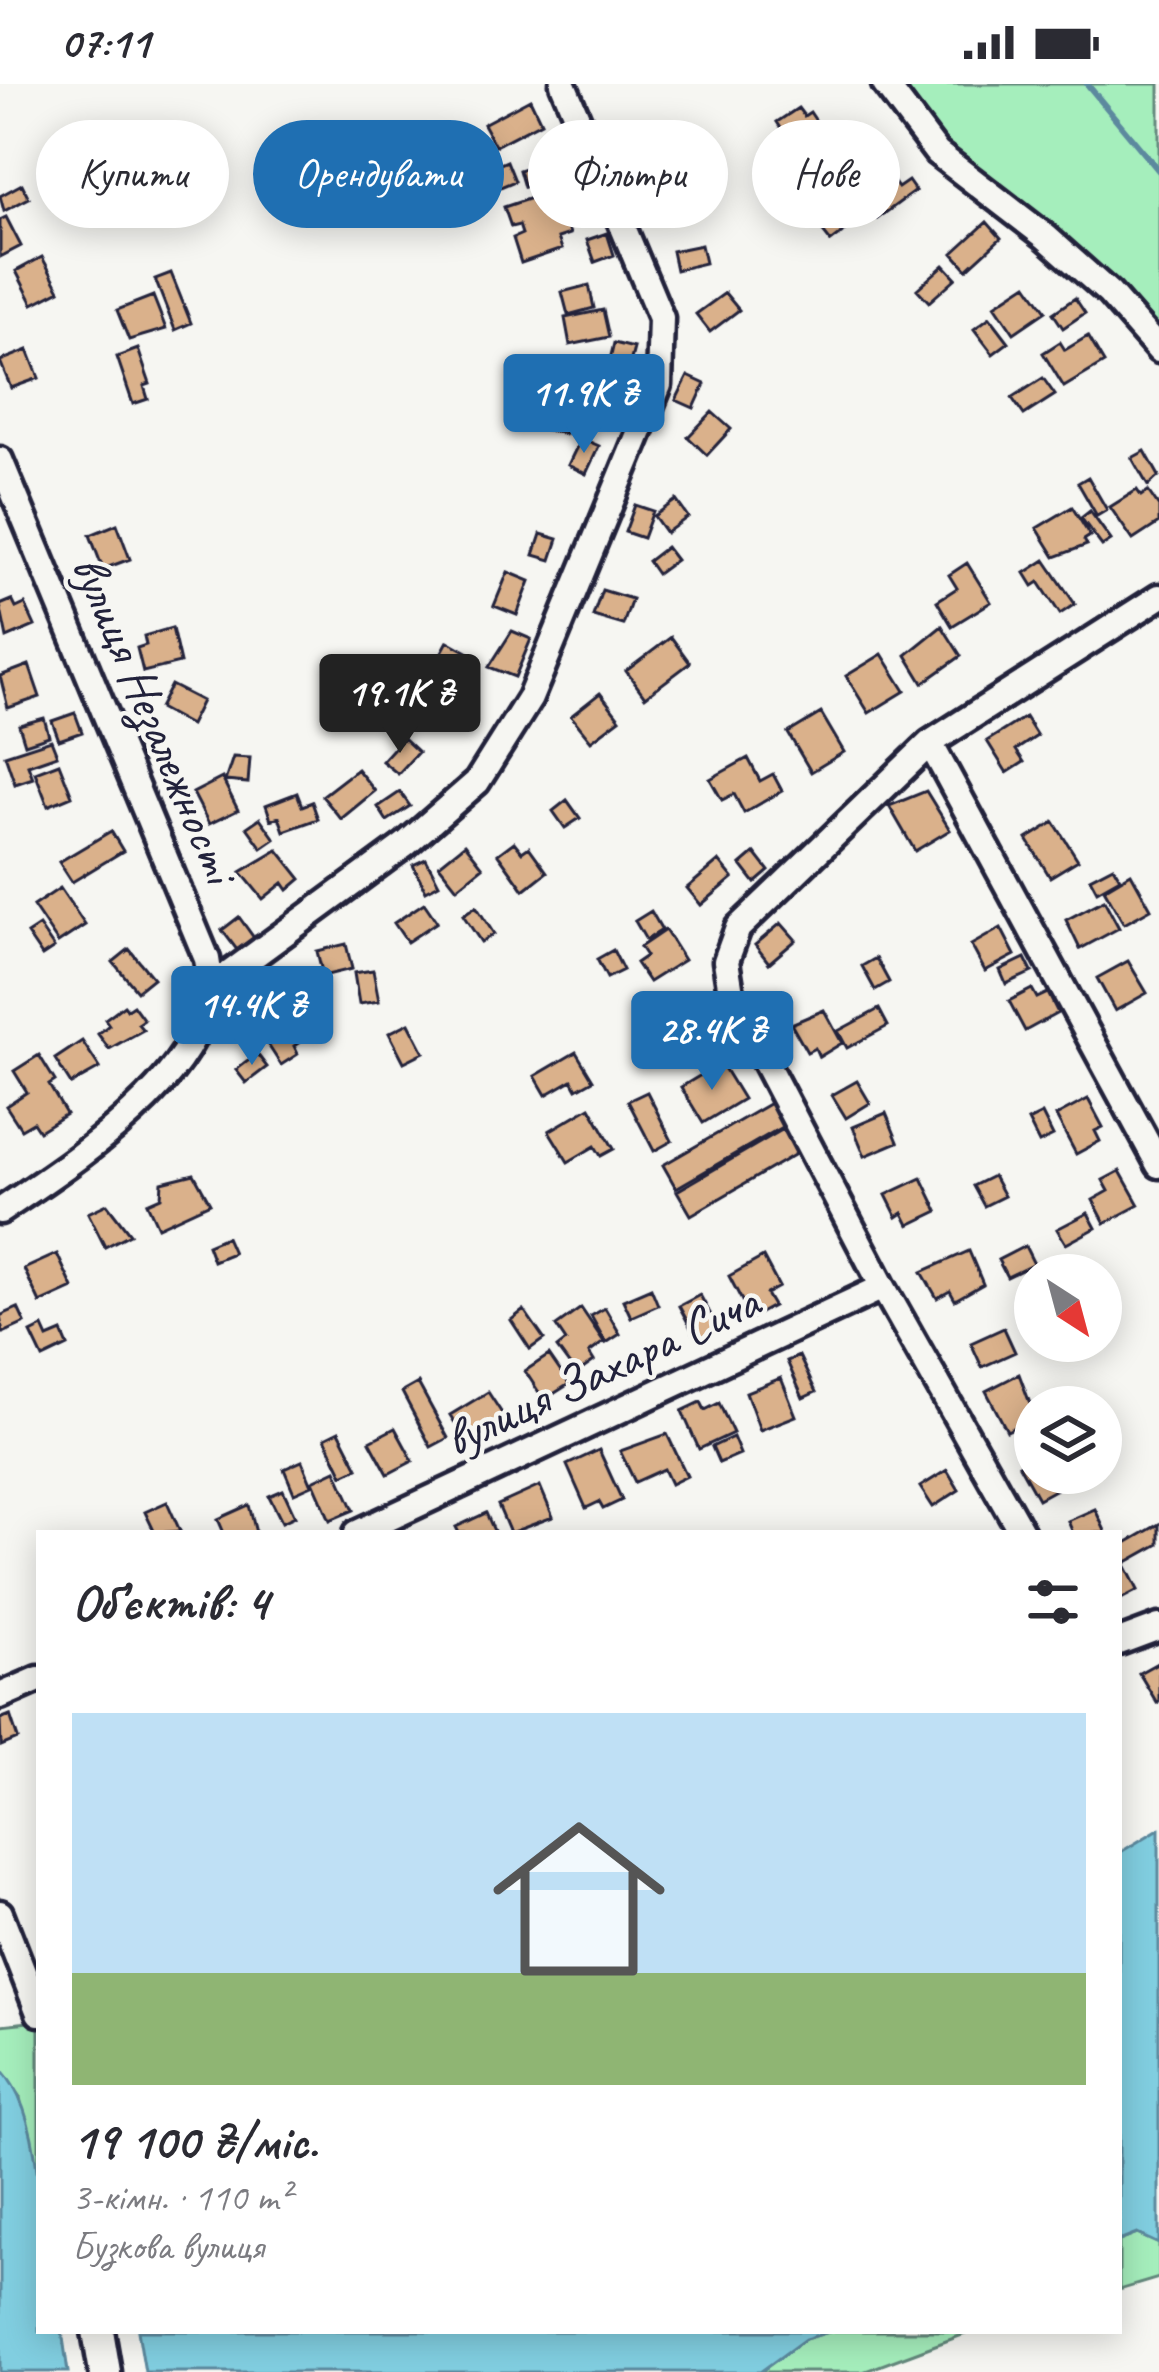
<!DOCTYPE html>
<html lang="uk">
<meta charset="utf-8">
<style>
:root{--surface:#fff;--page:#f2f2f3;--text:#2b2b33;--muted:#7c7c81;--accent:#1f6fb2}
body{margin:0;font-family:Caveat,sans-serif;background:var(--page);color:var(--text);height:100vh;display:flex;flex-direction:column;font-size:45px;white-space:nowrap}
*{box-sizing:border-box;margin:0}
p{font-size:39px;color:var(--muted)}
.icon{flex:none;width:66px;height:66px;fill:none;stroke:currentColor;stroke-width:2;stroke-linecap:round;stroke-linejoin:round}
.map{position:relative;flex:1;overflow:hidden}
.drawer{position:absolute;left:36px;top:1446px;width:1086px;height:804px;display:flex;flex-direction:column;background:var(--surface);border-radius:0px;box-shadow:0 6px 30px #0003}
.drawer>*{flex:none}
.top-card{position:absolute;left:36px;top:36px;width:1089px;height:108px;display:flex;gap:24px}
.needle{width:78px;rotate:144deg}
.fabs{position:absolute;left:1014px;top:1170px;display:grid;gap:24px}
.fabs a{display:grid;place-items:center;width:108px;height:108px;border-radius:50%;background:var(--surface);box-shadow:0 6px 30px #0003;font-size:60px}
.price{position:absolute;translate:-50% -102px;padding:0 27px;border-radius:12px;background:var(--accent);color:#fff;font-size:39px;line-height:78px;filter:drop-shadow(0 3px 6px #0008)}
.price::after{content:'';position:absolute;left:50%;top:72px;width:36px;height:27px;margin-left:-18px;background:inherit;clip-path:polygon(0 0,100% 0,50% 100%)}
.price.on{background:#222;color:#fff}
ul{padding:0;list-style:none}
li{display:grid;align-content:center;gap:24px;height:636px;padding:0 36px}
li span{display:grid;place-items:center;height:372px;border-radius:0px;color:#555}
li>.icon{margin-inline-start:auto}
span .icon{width:216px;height:216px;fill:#fffc;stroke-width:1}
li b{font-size:51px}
h2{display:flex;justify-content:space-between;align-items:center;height:144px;padding:0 36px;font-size:51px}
.pill{padding:0 42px;border-radius:54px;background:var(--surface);box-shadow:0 6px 30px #0003;font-size:42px;line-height:108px}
.pill.on{background:var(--accent);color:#fff}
.status{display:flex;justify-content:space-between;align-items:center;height:84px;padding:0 60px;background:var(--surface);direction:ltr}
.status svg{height:33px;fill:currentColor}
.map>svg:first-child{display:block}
</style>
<div class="status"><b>07:11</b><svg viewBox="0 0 49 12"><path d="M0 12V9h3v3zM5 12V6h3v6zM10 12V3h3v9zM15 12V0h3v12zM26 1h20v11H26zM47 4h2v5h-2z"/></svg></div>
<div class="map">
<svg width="1159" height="2288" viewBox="0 0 1159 2288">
<rect width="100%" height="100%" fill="#f6f6f2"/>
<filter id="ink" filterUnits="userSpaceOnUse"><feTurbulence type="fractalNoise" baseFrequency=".00833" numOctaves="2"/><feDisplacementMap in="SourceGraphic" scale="24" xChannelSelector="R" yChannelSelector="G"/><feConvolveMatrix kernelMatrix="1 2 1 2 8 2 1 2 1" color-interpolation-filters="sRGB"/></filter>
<g filter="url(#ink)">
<path fill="#a5eebc" stroke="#64887c" stroke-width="3" d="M885,0h274v266l-222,-197z
M39,1937v171l-19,-95 -20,-29v-43z
M1137,2150l22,10v34l-40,12v-49z
M832,2247h141l-110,41h-103l45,-33z"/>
<path fill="#81cee0" stroke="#5b899e" stroke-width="3" d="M1159,1745v415l-22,-10 -18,7v-388z
M0,1984c52,55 39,191 39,263h23l6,41h-68z
M138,2247h694l-27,8 -45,33h-615z"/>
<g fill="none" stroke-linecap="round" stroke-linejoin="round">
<path stroke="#5b899e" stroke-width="6" d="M1087,0l72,87"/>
</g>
<path fill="#dab18b" stroke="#22223b" stroke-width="3" d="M530,15l11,23 -46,24 -12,-22z
M798,24l6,8 6,-4 12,18 -28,18 -17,-26z
M810,60l14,20 -16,11 -14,-21z
M507,77l8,20 -41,17 -9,-19z
M543,78l6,17 -25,8 -5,-17z
M882,81l16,23 10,-7 7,10 -38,28 -24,-21 5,-4 -5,-8z
M839,83l11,16 -22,15 -11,-16z
M22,100l7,14 -25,13 -4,-15z
M543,110l10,29 12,-4 5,15 -12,4 4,11 -41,14 -8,-25 9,-4 -3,-9 -8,2 -7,-20z
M830,122l18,23 -17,13 -18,-23z
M6,133l15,29 -21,11v-37z
M987,138l14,16 -34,31 -14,-16z
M607,149l7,22 -19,7 -8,-22z
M701,161l4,18 -29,7 -4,-19z
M42,173l18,33 -27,14 -17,-33z
M944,181l12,13 -27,24 -12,-13z
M171,189l20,50 -16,7 -20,-51z
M1027,200l19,27 -32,22 -19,-28z
M589,201l5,23 -26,7 -6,-23z
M725,209l14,17 -29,22 -14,-18z
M153,212l13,33 -37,11 -12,-30z
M1075,214l10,15 -22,15 -10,-15z
M603,226l6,27 -39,8 -5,-27z
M990,233l19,25 -16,12 -19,-25z
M1088,252l16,27 -40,24 -21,-34 17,-11 5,8z
M614,259l20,5 -11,42 -19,-5z
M138,265l12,35 -6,2 4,13 -15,5 -16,-47z
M28,266l11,28 -28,10 -11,-27z
M688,292l17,8 -11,24 -18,-8z
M1043,294l12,17 -31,20 -12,-17z
M533,301l40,8 -8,41 -27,-6 4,-19 -13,-2z
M712,328l19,17 -24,26 -19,-18z
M581,354l18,8 -13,28 -18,-9z
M1145,367l14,25 -11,10 -16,-28z
M1088,393l19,33 -10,6 -19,-33z
M1137,406l4,6 7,-5 11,16v16l-26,17 -23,-33z
M676,416l12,17 -22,16 -12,-17z
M635,421l18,6 -10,27 -18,-6z
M1072,423l18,29 -6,4 3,5 -32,12 -18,-29z
M1090,427l21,29 -9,6 -21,-28z
M117,440l13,35 -27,10 -13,-34z
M541,450l17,5 -7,21 -17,-5z
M666,463l10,13 -19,14 -9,-13z
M1045,476l30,44 -15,10 -21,-32 -6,4 -8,-13z
M967,479l24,39 -39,24 -15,-25 20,-13 -8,-13z
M508,488l22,9 -13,34 -23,-9z
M602,506l30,9 -9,26 -30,-9z
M12,516l4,8 9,-4 10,22 -28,12 -7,-33z
M942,542l19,30 -38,27 -17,-28z
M172,544l8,35 -37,9 -6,-24 9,-3 -2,-9z
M512,547l19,8 -16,38 -26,-10z
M671,553l19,26 -45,34 -19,-26z
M448,557l25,14 -5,9 10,5 -13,24 -35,-19z
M882,570l23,37 -36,22 -23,-37z
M29,581l11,32 -32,11 -8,-32z
M171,601l31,16 -12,24 -31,-17z
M600,609l20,26 -29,22 -20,-25z
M75,629l7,19 -23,8 -7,-19z
M821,629l23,39 -33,20 -23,-39z
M1025,633l12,19 -21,14 8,12 -17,11 -20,-32z
M44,634l5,18 -24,8 -6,-19z
M403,654l15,14 -20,22 -16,-13z
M51,656l6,15 -29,10 5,13 -18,6 -10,-29z
M233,673l17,1 -2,25 -23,-2z
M748,674l12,23 13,-7 9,17 -38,22 -10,-19 -12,6 -12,-21z
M59,679l13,33 -24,10 -13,-34z
M357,685l18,22 -34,28 -19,-23z
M222,694l16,32 -29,14 -16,-31z
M926,707l24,39 -35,21 -26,-45z
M400,708l10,14 -23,15 -9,-14z
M297,709l5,13 10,-4 6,17 -34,12 -5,-14 -8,3 -5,-15z
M567,716l13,18 -15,10 -12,-17z
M260,734l15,21 -13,9 -15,-21z
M1054,738l24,38 -28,17 -23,-38z
M111,747l12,20 -51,31 -13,-20z
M514,758l8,10 7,-5 18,25 -23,18 -26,-36z
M465,760l18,23 -26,21 -18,-23z
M278,766l23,29 -13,11 -5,-7 -20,16 -22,-27z
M755,769l14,18 -14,12 -14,-18z
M426,775l13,25 -13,7 -13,-26z
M719,777l14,17 -32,27 -14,-17z
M1113,782l7,12 -23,13 -7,-13z
M1131,789l20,36 -27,15 -20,-35z
M60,804l25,37 -27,18 -25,-37z
M1104,816l15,28 -39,21 -14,-29z
M424,819l13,19 -30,20 -13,-19z
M476,822l18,28 -13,8 -18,-27z
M651,827l11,19 -16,10 -11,-19z
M239,833l15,21 -17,12 -15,-20z
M781,839l15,17 -27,23 -14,-18z
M39,842l15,22 -12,8 -15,-22z
M1001,844l14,27 -30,16 -14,-26z
M665,846l19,30 -35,22 -13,-19 10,-7 -6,-9z
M346,860l6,25 -29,7 -6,-25z
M129,865l24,29 -16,13 -24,-29z
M613,866l10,20 -16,8 -10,-19z
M876,874l13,24 -14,8 -13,-24z
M1025,874l7,14 -26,12 -6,-14z
M1128,877l19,32 -32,18 -18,-33z
M373,886l6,31 -20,3 -5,-31z
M1032,905l5,9 11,-5 10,20 -33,18 -16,-30z
M124,921l3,4 6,-4 11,15 -6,4 5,6 -34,19 -11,-15 11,-9 -4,-6z
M233,923l17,14 -15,18 -16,-15z
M691,925l5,10 9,-6 14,27 -27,14 -18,-36z
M879,925l9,17 -41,22 -9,-17z
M824,926l18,33 -23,14 -4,-9 -8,4 -16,-28z
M289,932l15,23 -10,7 4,8 -17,11 -20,-31z
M409,939l15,29 -20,10 -15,-29z
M82,957l18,27 -29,16 -16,-25z
M576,968l17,28 -16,9 -5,-9 -26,15 -11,-19z
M257,970l10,13 -21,16 -10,-13z
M39,971l16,26 -6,4 17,29 -27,17 -6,-9 -12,7 -15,-23 21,-14 -13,-21z
M721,979l22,36 -40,24 -22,-36z
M857,997l13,22 -24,15 -14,-23z
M647,1008l25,49 -18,10 -26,-50z
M1088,1015l15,28 -8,4 5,10 -24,13 -20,-38z
M774,1017l13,23 -111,64 -13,-23z
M590,1023l24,42 -13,7 -6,-10 -27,16 -19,-31z
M886,1029l12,29 -33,14 -12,-29z
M1042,1030l11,22 -14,7 -11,-22z
M787,1043l14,24 -110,64 -14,-24z
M1120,1087l19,34 -34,18 -12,-23 16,-9 -6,-11z
M194,1090l16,29 -52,24 -11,-24 14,-6 1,-15z
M993,1092l11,20 -20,10 -11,-20z
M922,1094l16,33 -29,14 -6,-12 -6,4 -11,-22z
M107,1120l23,30 -25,13 -17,-34z
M1088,1129l8,15 -30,16 -9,-15z
M226,1153l7,16 -20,8 -6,-16z
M1025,1162l9,18 -27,13 -9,-17z
M969,1167l14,33 -28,16 -5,-9 -13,7 -15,-26z
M57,1170l16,34 -33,15 -16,-34z
M763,1173l16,30 -13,7 7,12 -22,12 -22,-42z
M651,1204l7,17 -27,12 -8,-17z
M700,1211l19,35 -21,11 -19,-35z
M18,1224l7,15 -22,10 -3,-17z
M581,1224l23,34 -15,11 5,8 -18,13 -19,-26 9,-7 -10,-15z
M605,1224l15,26 -14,9 -15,-27z
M524,1226l20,29 -14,10 -19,-29z
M43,1243l5,11 14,-6 6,14 -25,12 -12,-25z
M1004,1244l11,24 -33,15 -11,-24z
M549,1271l20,29 -25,16 -19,-29z
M799,1272l17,36 -13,6 -16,-37z
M1019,1290l16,43 -28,14 -21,-40z
M781,1294l15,38 -36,14 -14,-38z
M418,1299l30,55 -17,9 -29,-55z
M488,1308l17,26 -38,24 -17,-27z
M701,1318l4,8 14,-7 14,30 -34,16 -17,-38z
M395,1344l18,33 -25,13 -18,-33z
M339,1347l19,37 -15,7 -18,-37z
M667,1350l20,42 -16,8 -7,-15 -29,13 -15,-31z
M733,1353l7,17 -21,9 -7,-16z
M599,1366l23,50 -19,9 -4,-7 -13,6 -19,-43z
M1035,1372v17h29l5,9 -31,17 -19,-34z
M302,1377l10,24 -18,8 -10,-24z
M336,1386l18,40 -24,10 -17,-39z
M947,1386l12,20 -26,17 -13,-20z
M540,1402l13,31 -43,16 -12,-28z
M283,1406l12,26 -13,6 -13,-26z
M167,1418l13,29 -25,2 -10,-21z
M249,1421l7,28h-32l-6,-14z
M1095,1425l11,24h-33l-5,-12z
M486,1429l9,20h-36l-3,-6z
M1159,1440v20l-32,18 -8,-15z
M1121,1473l17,33 -19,10v-42z
M1159,1578v40l-2,1 -18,-30z
M10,1631l8,24 -17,7 -1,-27z"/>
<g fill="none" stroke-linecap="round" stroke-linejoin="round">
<defs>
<path id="minor" d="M885,0l52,69 109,84 63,56 50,57
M0,376l207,499c22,105 -133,202 -207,252
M930,659l229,422
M210,904l196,-144 71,-62 53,-84 129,-313 2,-67 -98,-234
M357,1449l526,-246
M1022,1449l-139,-246 -151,-288 -6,-38 12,-33 192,-185 229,-146
M1119,1558l40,-15
M0,1612l39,-17
M0,1829l39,100"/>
<path id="tertiary" d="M98,2247l7,41"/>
</defs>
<use href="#minor" stroke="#22223b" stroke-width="33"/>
<use href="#tertiary" stroke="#22223b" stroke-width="39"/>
<use href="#minor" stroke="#f6f6f2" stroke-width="24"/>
<use href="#tertiary" stroke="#f6f6f2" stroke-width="30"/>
</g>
</g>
<g text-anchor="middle" stroke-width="9" stroke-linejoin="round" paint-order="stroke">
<g font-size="51" fill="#22223b" stroke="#f6f6f2">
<text transform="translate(156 634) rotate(67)" y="18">вулиця Незалежності</text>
<text transform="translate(601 1285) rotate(-25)" y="18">вулиця Захара Сича</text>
</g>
</g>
</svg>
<div class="fabs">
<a><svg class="needle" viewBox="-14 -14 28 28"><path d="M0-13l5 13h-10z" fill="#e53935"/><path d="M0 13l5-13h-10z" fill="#7c7c81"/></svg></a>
<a><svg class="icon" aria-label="layers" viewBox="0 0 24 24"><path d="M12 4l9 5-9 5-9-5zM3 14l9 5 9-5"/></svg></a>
</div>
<b class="price" style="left:584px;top:372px">11.9K ₴</b>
<b class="price on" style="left:400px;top:672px">19.1K ₴</b>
<b class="price" style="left:252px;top:984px">14.4K ₴</b>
<b class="price" style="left:712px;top:1009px">28.4K ₴</b>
<div class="top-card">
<a class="pill">Купити</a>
<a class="pill on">Орендувати</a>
<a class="pill">Фільтри</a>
<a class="pill">Нове</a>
</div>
<section class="drawer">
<h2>Об’єктів: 4<svg class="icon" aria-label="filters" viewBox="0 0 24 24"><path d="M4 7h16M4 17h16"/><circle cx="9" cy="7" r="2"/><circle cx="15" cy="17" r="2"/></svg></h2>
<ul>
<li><span style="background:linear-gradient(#bfe0f5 70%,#8fb573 0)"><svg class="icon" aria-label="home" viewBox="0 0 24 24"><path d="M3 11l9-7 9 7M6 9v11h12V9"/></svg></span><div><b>19 100 ₴/міс.</b><p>3-кімн. · 110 m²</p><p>Бузкова вулиця</p></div></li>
</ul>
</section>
</div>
